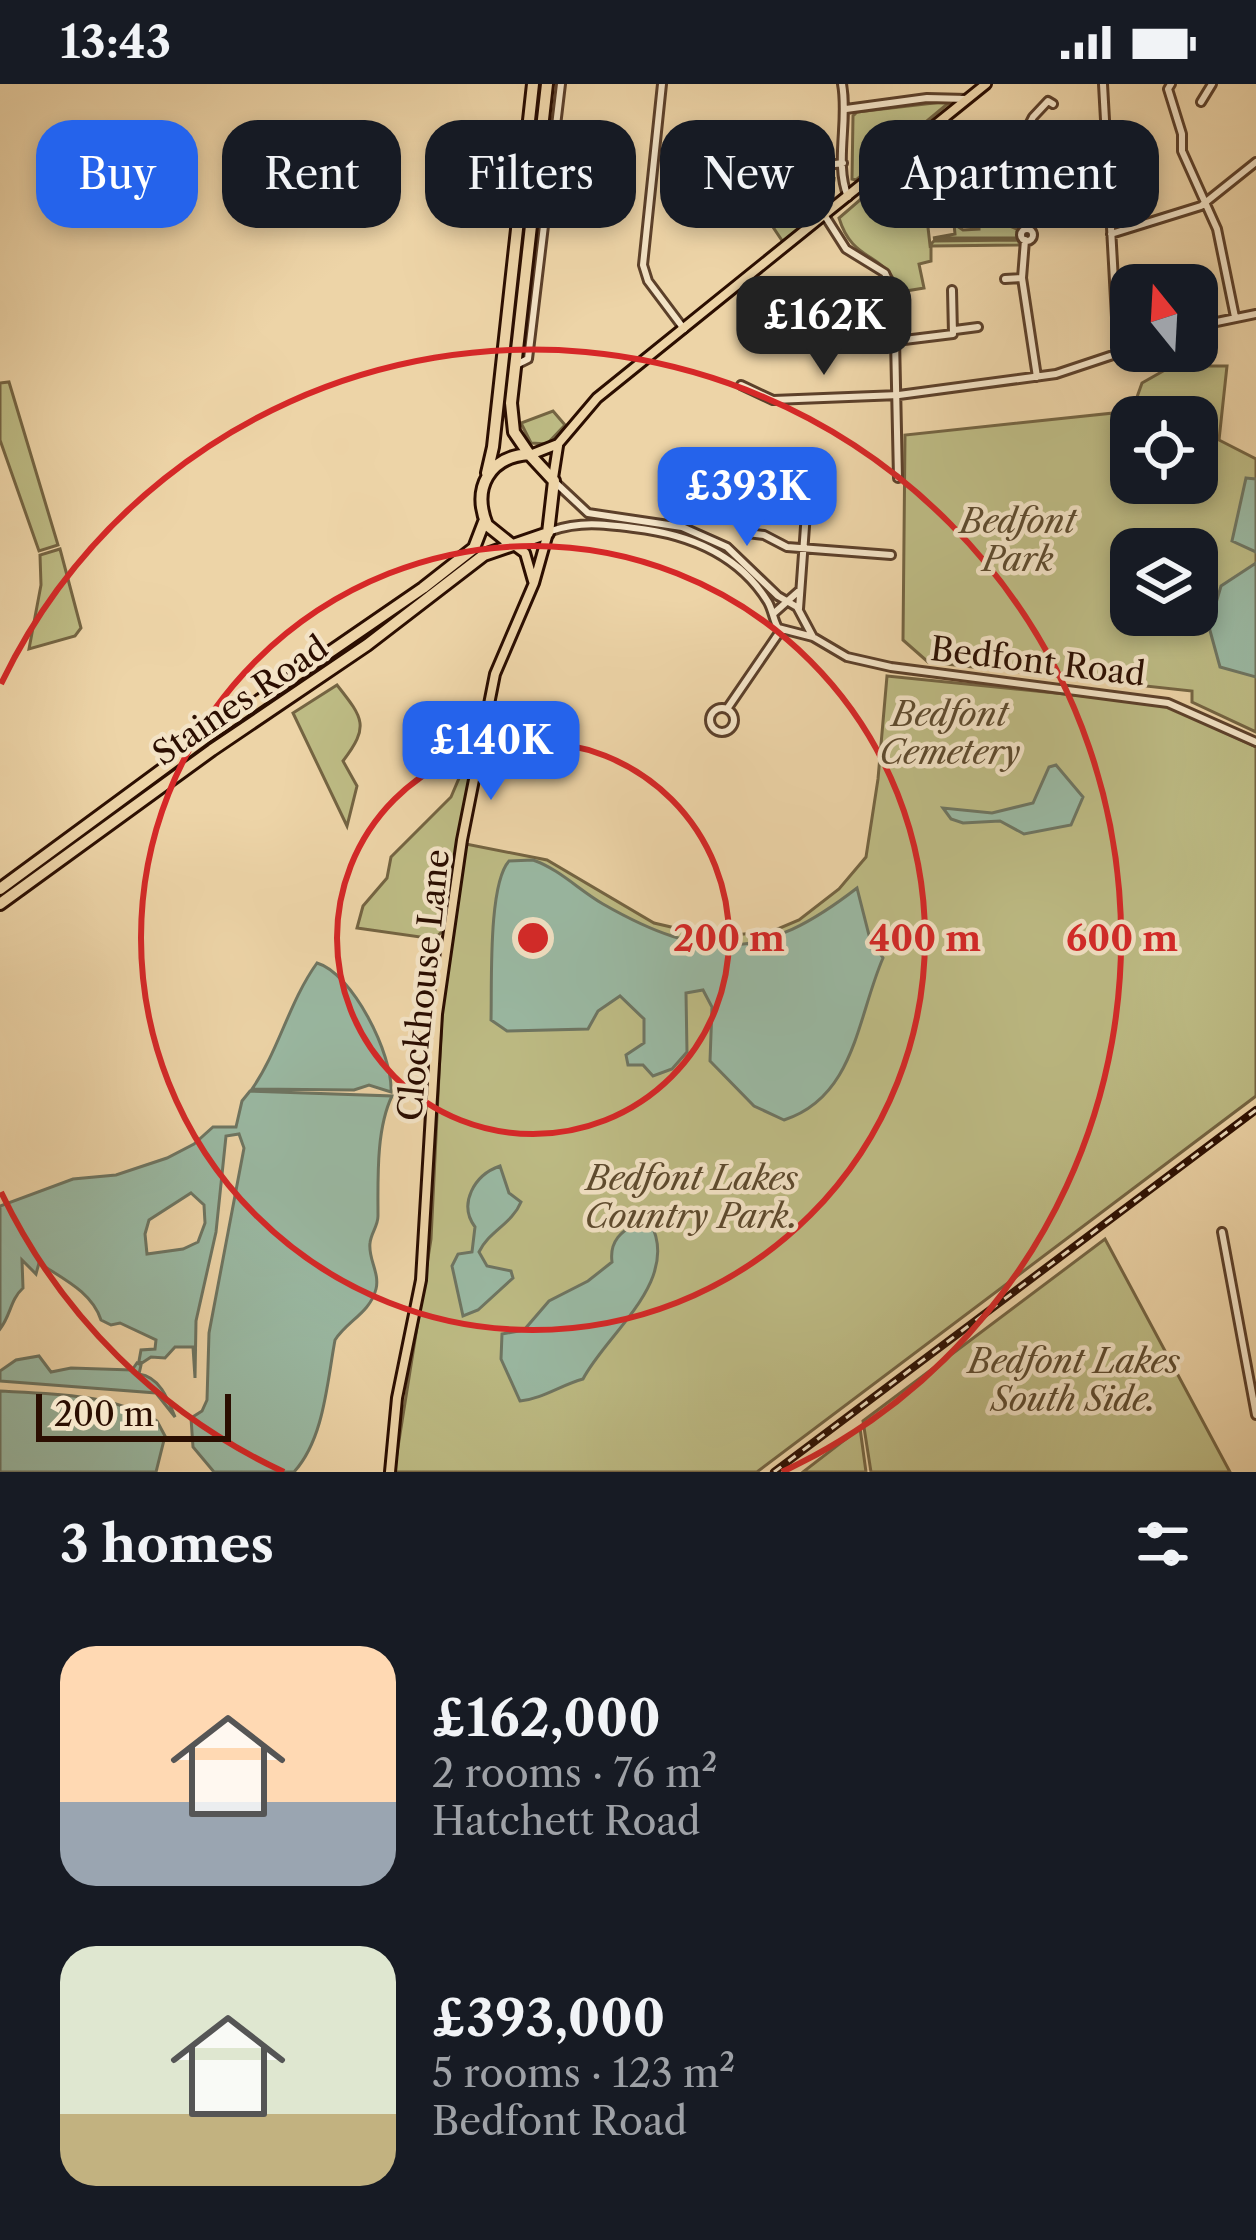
<!DOCTYPE html>
<meta charset="utf-8">
<style>
:root{--surface:#171b24;--page:#20242c;--text:#f1f3f6;--muted:#9ea1a6;--accent:#2563eb}
body{margin:0;font-family:"Libre Caslon Text",serif;background:var(--page);color:var(--text);height:100vh;display:flex;flex-direction:column;font-size:45px;white-space:nowrap}
*{box-sizing:border-box;margin:0}
p{font-size:39px;color:var(--muted)}
.icon{flex:none;width:66px;height:66px;fill:none;stroke:currentColor;stroke-width:2;stroke-linecap:round;stroke-linejoin:round}
.map{position:relative;height:1388px;overflow:hidden}
.side{display:flex;flex-direction:column;background:var(--surface);flex:1}
.side>*{flex:none}
.banner{position:absolute;left:36px;top:36px;width:1185px;height:108px;display:flex;gap:24px}
.needle{width:78px;rotate:342deg}
.tools{position:absolute;left:1110px;top:180px;display:grid;gap:24px}
.tools a{display:grid;place-items:center;width:108px;height:108px;border-radius:24px;background:var(--surface);box-shadow:0 6px 18px #0003;font-size:60px}
.scale{position:absolute;left:36px;bottom:30px;width:195px;box-sizing:border-box;padding-left:12px;border:6px solid #2b0e01;border-top:0;font-size:33px;line-height:42px;white-space:nowrap;color:#2b0e01;-webkit-text-stroke:9px #f3e3c6;paint-order:stroke}
.price{position:absolute;translate:-50% -102px;padding:0 27px;border-radius:24px;background:var(--accent);color:#fff;font-size:39px;line-height:78px;filter:drop-shadow(0 3px 6px #0008)}
.price::after{content:'';position:absolute;left:50%;top:72px;width:36px;height:27px;margin-left:-18px;background:inherit;clip-path:polygon(0 0,100% 0,50% 100%)}
.price.current{background:#222;color:#fff}
ul{padding:0;list-style:none}
li{display:flex;align-items:center;gap:36px;height:300px;padding:0 60px}
li span{display:grid;place-items:center;flex:none;width:336px;height:240px;border-radius:36px;color:#555}
li>.icon{margin-inline-start:auto}
span .icon{width:144px;height:144px;fill:#fffc;stroke-width:1}
li b{font-size:51px}
h2{display:flex;justify-content:space-between;align-items:center;height:144px;padding:0 60px;font-size:51px}
.pill{padding:0 42px;border-radius:36px;background:var(--surface);box-shadow:0 6px 18px #0003;font-size:42px;line-height:108px}
.pill.current{background:var(--accent);color:#fff}
.status{display:flex;justify-content:space-between;align-items:center;height:84px;padding:0 60px;background:var(--surface);direction:ltr}
.status svg{height:33px;fill:currentColor}
.map>svg:first-child{display:block}
</style>
<div class="status"><b>13:43</b><svg viewBox="0 0 49 12"><path d="M0 12V9h3v3zM5 12V6h3v6zM10 12V3h3v9zM15 12V0h3v12zM26 1h20v11H26zM47 4h2v5h-2z"/></svg></div>
<div class="map">
<svg width="1256" height="1388" viewBox="0 0 1256 1388">
<rect width="100%" height="100%" fill="#edd4a7"/>
<filter id="stains"><feTurbulence type="fractalNoise" baseFrequency=".00167" numOctaves="4"/><feColorMatrix values="0 0 0 0 .2 0 0 0 0 .09 0 0 0 0 .02 0 0 0 .5 -.17"/></filter>
<radialGradient id="worn" r=".72"><stop offset=".6" stop-color="#630" stop-opacity="0"/><stop offset="1" stop-color="#630" stop-opacity=".3"/></radialGradient>
<path fill="#bdbb84" stroke="#746442" stroke-width="3" fill-rule="evenodd" d="M951,17l-95,79 -4,-1 1,-63 4,-4z
M919,65l11,96 4,-4 84,-1 4,5 -91,1v15l-12,3 5,24 -24,4c-16,-42 -47,-28 -61,-74z
M834,96c-3,28 -31,45 -51,62l-10,-15z
M996,136l21,9v9h-84l22,-4 -1,-10 9,6 16,-1v-7z
M1172,282h55l-8,74 37,19v273l-64,-30v-11l-264,-29 -25,-22 2,-205 227,-24 10,-28zM1131,333h66v66h-66zM1131,465h66v66h-66z
M9,298l49,163 -19,6 -39,-111v-57z
M553,327l12,14 -18,19 -16,-1 -10,-20z
M60,465l21,79 -6,8 -46,13 12,-64 -1,-30z
M887,592l276,28 93,43v349l-499,376h-363l37,-233 11,-226 24,-169 81,16 107,63 60,14 59,-6 26,-11 40,-31 27,-32 12,-78z
M337,601c26,33 33,41 6,76l14,25 -10,40 -54,-113z
M471,687l-24,156 -13,12 -77,-11 6,-22 24,-28 4,-21 60,-60 9,-21z
M1105,1155l125,233h-359l-8,-51z
M860,1344l6,44h-63z"/>
<path fill="#9ab9a3" stroke="#6e7562" stroke-width="3" fill-rule="evenodd" d="M1246,394l10,1v73l-24,-11z
M1256,479v114l-36,-10 -11,-40 12,-41z
M1056,681l27,32 -12,28 -47,9 -24,-13 -37,2 -12,-4 -8,-11 49,5 41,-10 16,-36z
M533,776c26,9 46,30 70,44 103,59 161,56 254,-16l13,51 13,19c-26,60 -28,139 -99,162l-30,-14 -44,-45 2,-54 -9,-17 -17,3 1,59 -15,17 -19,7 -10,-11h-15l-2,-10 18,-12v-24l-24,-23 -22,15 -10,18 -81,2 -16,-11c1,-35 -3,-136 18,-159z
M317,879c35,10 76,91 74,129l-22,-7 -15,5 -102,-1c27,-39 37,-87 65,-126z
M250,1007l142,5c-16,33 -14,83 -14,120 0,10 -7,17 -8,27 -2,16 10,30 6,46 -6,24 -29,32 -41,51 -8,43 -11,99 -41,132h-80l-21,-25 -2,-29 11,-7 5,-11 2,-67 35,-185 -5,-14 -13,2 -10,96 -20,89 -1,57 -2,-31h-18l-10,11 -14,-1 -9,6 -3,-2 2,-11 14,-1 1,-9 -36,-17 -9,2 -10,-5c-9,-28 -38,-41 -62,-57l-3,11 -14,-14 1,28c-13,12 -12,27 -23,41v-123l73,-27 43,-4 51,-17 27,-14 19,-17h23l6,-26zM191,1109l13,12 1,18 -7,19 -15,7 -36,5 -2,-20 4,-14z
M500,1082l9,27 12,9c-9,22 -32,29 -42,50l8,14 24,5 2,7 -35,32 -15,6 -11,-50 6,-12 14,-2 3,-25c-17,-23 -1,-52 25,-61z
M641,1135l9,3c32,58 -43,111 -67,157 -22,6 -41,20 -63,22l-19,-42 1,-25 22,-4 25,-29 39,-20 24,-19c-3,-23 11,-31 29,-43z
M39,1272l12,16 20,-4 61,2 5,-7 4,2 -2,9c21,3 29,25 36,43l-19,-24 -156,-12v-10l16,-11z
M0,1307c37,2 119,3 144,27l-1,-6 14,9 8,15 -9,36h-156z"/>
<g fill="none" stroke-linecap="round" stroke-linejoin="round">
<defs>
<path id="minor" d="M662,0l-19,181 5,16 36,48
M842,0c7,37 -8,79 6,113
M1103,0l15,269
M1171,0l-3,5 14,45v17l35,78 18,88
M1201,18l11,-18
M846,25l81,-11 40,1
M943,34l29,36 61,3
M738,69l2,23 103,-13
M1013,72l20,-39 15,-16 5,3
M825,132l21,33 39,24 9,20 4,185
M1021 151a6 6 0 1 1 12 0a6 6 0 1 1-12 0Z
M1111,150l90,-28 55,-44
M1025,156l-3,38 15,99
M1005,195l17,-1
M1197,242l59,-12
M955,246l23,-3
M896,257l57,-7 -1,-44
M518,280l10,-5 33,-275
M741,301l32,15 126,-5 157,-21 75,-25
M557,400l31,29 94,14 45,20 51,49 19,11 16,30
M741,435l6,14 17,2 23,12 104,8
M551,447c29,-10 52,-7 83,-3 53,6 104,25 134,74 5,9 5,17 10,26l35,9 34,20 44,10 277,36 88,39
M799,525l8,-110
M773,530l27,-24
M710 636a12 12 0 1 1 24 0a12 12 0 1 1-24 0Z
M727,625l54,-79
M1222,1148l34,183"/>
<path id="major" d="M530,371l28,-11 39,-46 389,-314
M553,394l5,-32
M514,461l11,8 8,28
M390,1388l7,-74 24,-118 16,-266 25,-174 33,-166 39,-91 14,-50"/>
<path id="highway" d="M529,370l-15,-22 -3,-29 36,-319
M487,389l6,-26 40,-363
M0,805l205,-151 218,-150 51,-40 10,-26
M0,820l212,-154 155,-105 117,-90 64,-22 6,-52 -25,-27c-40,3 -57,34 -42,71l25,20"/>
</defs>
<use href="#minor" stroke="#5c402a" stroke-width="12"/>
<use href="#major" stroke="#2b0e01" stroke-width="14"/>
<use href="#highway" stroke="#2b0e01" stroke-width="16"/>
<use href="#minor" stroke="#f3e3c6" stroke-width="6"/>
<use href="#major" stroke="#edd4a7" stroke-width="8"/>
<use href="#highway" stroke="#edd4a7" stroke-width="10"/>
<defs>
<path id="rail" d="M774,1388l482,-362"/>
</defs>
<use href="#rail" stroke="#2b0e01" stroke-width="8"/>
<use href="#rail" stroke="#f3e3c6" stroke-width="3" stroke-dasharray="9" stroke-linecap="butt"/>
</g>
<g fill="none" stroke="#d62828" stroke-width="6">
<circle cx="533" cy="854" r="196"/>
<circle cx="533" cy="854" r="392"/>
<path d="M284 1388A589 589 0 0 1 1 1108M1 600A589 589 0 1 1 782 1388"/>
</g>
<g text-anchor="middle" stroke-width="9" stroke-linejoin="round" paint-order="stroke">
<g font-size="33" font-style="italic" fill="#5e4b2f" stroke="#f3e3c6">
<text x="1018" y="449">Bedfont<tspan x="1018" dy="38">Park</tspan></text>
<text x="950" y="642">Bedfont<tspan x="950" dy="38">Cemetery</tspan></text>
<text x="692" y="1106">Bedfont Lakes<tspan x="692" dy="38">Country Park.</tspan></text>
<text x="1074" y="1289">Bedfont Lakes<tspan x="1074" dy="38">South Side.</tspan></text>
</g>
<g font-size="33" fill="#2b0e01" stroke="#f3e3c6">
<text transform="translate(1038 577) rotate(7)" y="12">Bedfont Road</text>
<text transform="translate(240 616) rotate(-34)" y="12">Staines Road</text>
<text transform="translate(423 901) rotate(-84)" y="12">Clockhouse Lane</text>
</g>
</g>
<circle cx="533" cy="854" r="18" fill="#d62828" stroke="#f3e3c6" stroke-width="6"/>
<g font-size="36" text-anchor="middle" font-weight="bold" fill="#d62828" stroke="#f3e3c6" stroke-width="9" stroke-linejoin="round" paint-order="stroke">
<text x="729" y="867">200 m</text>
<text x="925" y="867">400 m</text>
<text x="1122" y="867">600 m</text>
</g>
<rect width="100%" height="100%" filter="url(#stains)"/>
<rect width="100%" height="100%" fill="url(#worn)"/>
</svg>
<div class="tools">
<a><svg class="needle" viewBox="-14 -14 28 28"><path d="M0-13l5 13h-10z" fill="#e53935"/><path d="M0 13l5-13h-10z" fill="#9ea1a6"/></svg></a>
<a><svg class="icon" aria-label="locate" viewBox="0 0 24 24"><circle cx="12" cy="12" r="6"/><path d="M12 2v4M12 18v4M2 12h4M18 12h4"/></svg></a>
<a><svg class="icon" aria-label="layers" viewBox="0 0 24 24"><path d="M12 4l9 5-9 5-9-5zM3 14l9 5 9-5"/></svg></a>
</div>
<div class="scale">200 m</div>
<b class="price current" style="left:824px;top:294px">£162K</b>
<b class="price" style="left:747px;top:465px">£393K</b>
<b class="price" style="left:491px;top:719px">£140K</b>
<div class="banner">
<a class="pill current">Buy</a>
<a class="pill">Rent</a>
<a class="pill">Filters</a>
<a class="pill">New</a>
<a class="pill">Apartment</a>
</div>
</div>
<section class="side">
<h2>3 homes<svg class="icon" aria-label="filters" viewBox="0 0 24 24"><path d="M4 7h16M4 17h16"/><circle cx="9" cy="7" r="2"/><circle cx="15" cy="17" r="2"/></svg></h2>
<ul>
<li><span style="background:linear-gradient(#ffd9b3 65%,#9aa5b1 0)"><svg class="icon" aria-label="home" viewBox="0 0 24 24"><path d="M3 11l9-7 9 7M6 9v11h12V9"/></svg></span><div><b>£162,000</b><p>2 rooms · 76 m²</p><p>Hatchett Road</p></div></li>
<li><span style="background:linear-gradient(#dfe7d0 70%,#c2b280 0)"><svg class="icon" aria-label="home" viewBox="0 0 24 24"><path d="M3 11l9-7 9 7M6 9v11h12V9"/></svg></span><div><b>£393,000</b><p>5 rooms · 123 m²</p><p>Bedfont Road</p></div></li>
</ul>
</section>
